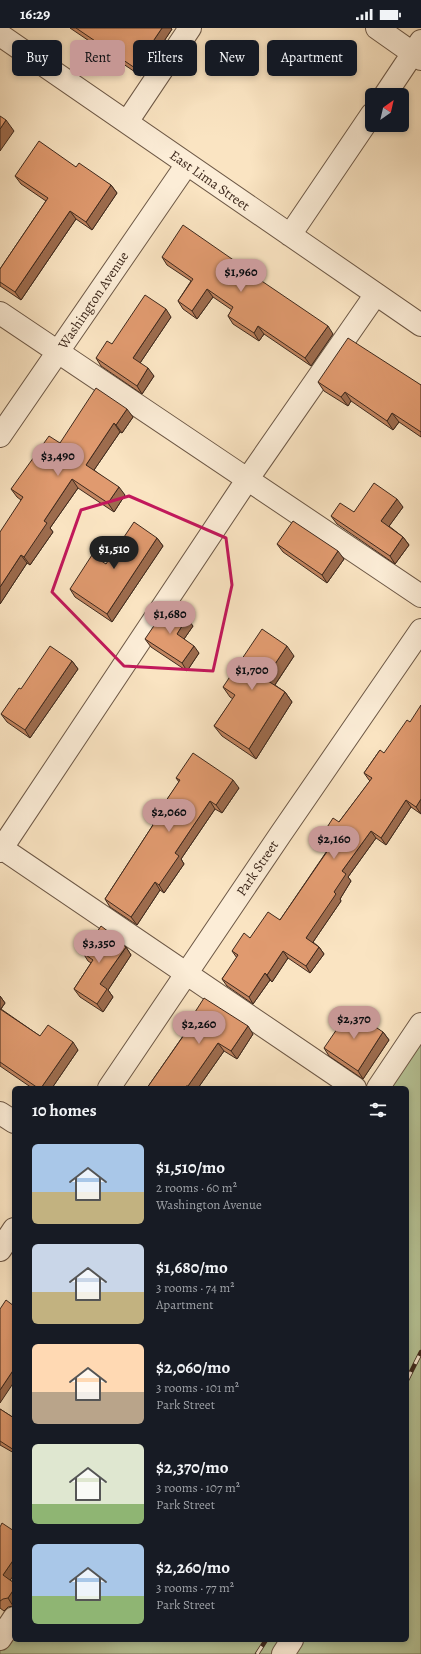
<!DOCTYPE html>
<meta charset="utf-8">
<style>
:root{--surface:#171b24;--page:#242831;--text:#f1f3f6;--muted:#9ea1a6;--accent:#c59692}
body{margin:0;font-family:Alegreya,serif;background:var(--page);color:var(--text);height:100vh;display:flex;flex-direction:column;font-size:15px;white-space:nowrap}
*{box-sizing:border-box;margin:0}
p{font-size:13px;color:var(--muted)}
.icon{flex:none;width:22px;height:22px;fill:none;stroke:currentColor;stroke-width:2;stroke-linecap:round;stroke-linejoin:round}
.map{position:relative;flex:1;overflow:hidden}
.sheet{position:absolute;left:12px;top:1058px;width:397px;height:556px;display:flex;flex-direction:column;background:var(--surface);border-radius:6px;box-shadow:0 2px 6px #0003}
.sheet>*{flex:none}
.hud{position:absolute;left:12px;top:12px;width:397px;height:36px;display:flex;gap:8px}
.needle{width:26px;rotate:34deg}
.fabs{position:absolute;left:365px;top:60px;display:grid;gap:8px}
.fabs a{display:grid;place-items:center;width:44px;height:44px;border-radius:6px;background:var(--surface);box-shadow:0 2px 6px #0003;font-size:20px}
.price{position:absolute;translate:-50% -34px;padding:0 9px;border-radius:14px;background:var(--accent);color:#111;font-size:13px;line-height:26px;filter:drop-shadow(0 1px 2px #0008)}
.price::after{content:'';position:absolute;left:50%;top:24px;width:12px;height:9px;margin-left:-6px;background:inherit;clip-path:polygon(0 0,100% 0,50% 100%)}
.price.active{background:#222;color:#fff}
ul{padding:0;list-style:none}
li{display:flex;align-items:center;gap:12px;height:100px;padding:0 20px}
li span{display:grid;place-items:center;flex:none;width:112px;height:80px;border-radius:6px;color:#555}
li>.icon{margin-inline-start:auto}
span .icon{width:48px;height:48px;fill:#fffc;stroke-width:1}
li b{font-size:17px}
h2{display:flex;justify-content:space-between;align-items:center;height:48px;padding:0 20px;font-size:17px}
.chip{padding:0 14px;border-radius:6px;background:var(--surface);box-shadow:0 2px 6px #0003;font-size:14px;line-height:36px}
.chip.active{background:var(--accent);color:#111}
.status{display:flex;justify-content:space-between;align-items:center;height:28px;padding:0 20px;background:var(--surface);direction:ltr}
.status svg{height:11px;fill:currentColor}
.map>svg:first-child{display:block}
</style>
<div class="status"><b>16:29</b><svg viewBox="0 0 49 12"><path d="M0 12V9h3v3zM5 12V6h3v6zM10 12V3h3v9zM15 12V0h3v12zM26 1h20v11H26zM47 4h2v5h-2z"/></svg></div>
<div class="map">
<svg width="421" height="1626" viewBox="0 0 421 1626">
<rect width="100%" height="100%" fill="#fae4c2"/>
<filter id="stains"><feTurbulence type="fractalNoise" baseFrequency=".005" numOctaves="4"/><feColorMatrix values="0 0 0 0 .2 0 0 0 0 .09 0 0 0 0 .02 0 0 0 .5 -.17"/></filter>
<radialGradient id="worn" r=".72"><stop offset=".6" stop-color="#630" stop-opacity="0"/><stop offset="1" stop-color="#630" stop-opacity=".3"/></radialGradient>
<path fill="#b7c598" stroke="#7a775a" d="M421,993v633h-421v-16l14,-20v22h393v-552h-31z"/>
<g fill="none" stroke-linecap="round" stroke-linejoin="round">
<defs>
<path id="minor" d="M377,0l44,31
M0,7l421,290
M385,67l36,-54
M127,94l63,-94
M290,207l82,-121
M0,285l421,283
M0,408l187,-272
M0,819l355,241
M0,823l247,-371 129,-186
M109,1060l171,-253 141,-205
M378,1060l43,-64
M0,1085l14,9
M0,1222l14,-21
M0,1611l14,-21
M283,1626l9,-14"/>
</defs>
<use href="#minor" stroke="#6d5846" stroke-width="24"/>
<use href="#minor" stroke="#fcedd7" stroke-width="22"/>
<defs>
<path id="rail" d="M407,1352l14,-28
M257,1626l9,-14"/>
</defs>
<use href="#rail" stroke="#3e291d" stroke-width="4.5"/>
<use href="#rail" stroke="#fcedd7" stroke-width="3" stroke-dasharray="9" stroke-linecap="butt"/>
</g>
<path fill="#c1845f" stroke="#3e291d" d="M70,0h101l1,1 -31,47z
M76,139l35,18 6,8 -25,37 -16,-11 -55,81 -21,-14v-17l46,-68 -25,-17 -6,-8z
M162,229l86,15 85,62 -22,32 -47,-32 -5,7 -26,-17 -5,-8 4,-6 -19,-13 -16,22 -14,-10 -5,-8 13,-20 -24,-16z
M171,289l-31,46 14,13 -12,18 -41,-28 -5,-8 16,-14z
M318,354l103,3v52l-22,-15 -6,8 -42,-29 -3,5 -24,-15z
M133,389l-11,16 -2,-1 -26,38 31,25 -11,17 -36,-24 -28,40 3,4 -23,33 -3,-2 -27,41 21,-104 -4,-3 -6,-8 49,-46z
M403,479l-14,19 14,11 6,8 -14,19 -58,-40 -6,-8 23,-4z
M157,510l6,8 -51,76 -37,-25 -5,-8 36,-25z
M277,516l67,15 -17,24 -44,-31z
M193,598l-9,13 15,14 -12,18 -36,-24 -6,-8z
M294,628l-19,29 10,7 7,10 -36,57 -34,-23 -8,-10 19,-27 -3,-2 -7,-10z
M72,633l6,8 -48,69 -23,-16 -6,-8z
M380,722l41,64 -10,-7 -25,38 -10,-7 -28,39 3,4 -11,18 1,2 -28,41 6,5 5,7 -14,19 -22,-15 -16,24 -2,-2 -17,24 -26,-18 -5,-7 15,-21 -5,-7 18,-13 30,-18 53,-78 -5,-3 -4,-7 15,-10 31,-41 -1,-1 -5,-7z
M176,750l63,10 -17,25 -7,-4 -34,50 3,5 -20,29 -4,-3 -23,35 -27,-18 -5,-8 48,-74 -2,-2 28,-41z
M117,910l5,7 4,2 5,8 -23,35 5,7 -10,15 -23,-15 -6,-8 17,-26 -3,-2 -5,-8z
M0,968l5,7 -4,6 39,27 38,14 -26,38h-20l-32,-22z
M188,995l65,11 -16,25 -13,-8 -26,37h-51l43,-62z
M383,1004l6,8 -26,39 -34,-23 -5,-8z
M0,1381l14,9v35l-14,-8z
M0,1499l10,53 4,3v22l-1,1 -5,1 -4,4 -4,-3z"/>
<path fill="#9d6c4e" stroke="#3e291d" d="M162,0h9l1,1 -31,47 -6,-8z
M6,92l8,11 -14,20v-22z
M111,157l6,8 -25,37 -6,-8z
M70,183l6,8 -55,81 -6,-8z
M207,261l6,8 -16,22 -5,-8z
M166,281l5,8 -33,49 -5,-8z
M258,298l6,8 -5,7 -5,-8z
M328,298l5,8 -22,32 -6,-8z
M148,340l6,8 -12,18 -5,-8z
M345,364l6,9 -3,5 -7,-9z
M127,381l6,8 -11,16 -6,-8z
M392,385l7,9 -6,8 -6,-9z
M114,395l6,9 -28,41 -6,-8z
M72,451l6,9 -28,40 3,4 -23,33 -6,-8 20,-36z
M119,459l6,8 -11,17 -6,-9z
M397,471l6,8 -16,22 -6,-8z
M403,509l6,8 -14,19 -5,-8z
M157,510l6,8 -51,76 -5,-8z
M338,523l6,8 -17,24 -5,-8z
M21,527l6,8 -27,41v-17z
M187,590l6,8 -11,16 -5,-8z
M194,618l5,7 -12,18 -5,-8z
M287,618l7,10 -22,33 -7,-10z
M72,633l6,8 -48,69 -5,-8z
M285,664l7,10 -36,57 -7,-10z
M233,752l6,8 -17,25 -6,-8z
M421,771v15l-5,-7z
M406,772l5,7 -25,38 -5,-7z
M210,773l5,8 -34,50 3,5 -20,29 -5,-8 16,-32z
M371,803l5,7 -28,39 3,4 -11,18 1,2 -30,44 -5,-7 28,-46 8,-21z
M155,854l5,8 -23,35 -6,-8z
M117,910l6,8 -7,-6z
M126,919l5,8 -23,35 5,7 -10,15 -6,-8 3,-20z
M319,919l5,7 -14,19 -4,-7z
M283,923l5,7 -16,24 -5,-7z
M265,945l5,7 -17,24 -4,-7z
M0,968l5,7 -5,7z
M248,998l5,8 -16,25 -6,-8z
M383,1004l6,8 -26,39 -5,-8z
M73,1014l5,8 -26,38h-11z
M218,1015l6,8 -26,37h-9l-1,-2z
M14,1341v13l-14,21v-13z
M14,1531v16l-6,8 -5,-8z
M14,1561v16l-1,1 -5,-8z"/>
<path fill="#e09a6f" stroke="#3e291d" d="M76,0h86l-27,40z
M0,88l6,4 -6,9z
M39,113l37,26 3,-4 32,22 -25,37 -16,-11 -55,81 -15,-10v-13l48,-71 -33,-22z
M183,197l62,43 -1,1 84,57 -23,32 -47,-32 -4,7 -26,-17 5,-9 -26,-18 -15,22 -14,-10 15,-22 -31,-22z
M145,267l21,14 -33,49 15,10 -11,18 -41,-28 11,-17 5,3z
M348,310l73,47v47l-29,-19 -5,8 -42,-29 -4,5 -23,-15z
M96,360l31,21 -11,16 -2,-2 -28,42 33,22 -11,16 -36,-24 -28,42 3,2 -23,34 -3,-2 -21,32v-55l23,-35 -12,-8 38,-53 11,7z
M374,455l23,16 -16,22 22,16 -13,19 -59,-40 9,-13 14,9z
M293,493l45,30 -16,24 -45,-31z
M134,494l23,16 -50,76 -37,-25 22,-34 14,9z
M168,577l19,13 -10,16 17,12 -12,17 -37,-24z
M262,601l25,17 -22,33 20,13 -36,57 -35,-23 21,-31 -12,-8z
M50,618l22,15 -47,69 -24,-16 18,-26 2,1z
M421,677v94l-5,8 -10,-7 -25,38 -10,-7 -29,40 4,3 -12,18 2,2 -30,44 13,9 -13,19 -23,-15 -16,24 -2,-2 -16,24 -27,-18 16,-24 -6,-4 12,-18 6,5 18,-26 12,8 55,-80 -11,-8 9,-14 6,4 33,-44 -8,-5 16,-23 4,3 23,-33 3,2z
M193,725l40,27 -17,25 -6,-4 -35,52 4,3 -20,29 -4,-3 -24,35 -26,-18 48,-74 -2,-2 29,-43 -4,-2z
M101,898l16,12 -1,2 10,7 -26,37 7,5 -10,15 -23,-15 19,-29 -10,-7z
M204,970l44,28 -17,25 -13,-8 -30,43h-2l-1,2h-38l44,-63 -3,-2z
M0,981l40,27 8,-11 25,17 -32,46h-3l-38,-26z
M350,982l33,22 -25,39 -34,-23z
M6,1272l8,6v63l-14,21v-81z
M0,1381l14,9v32l-14,-9z
M2,1495l12,8v28l-11,16 11,8v6l-6,9 -5,1 -3,2v-74z"/>
<path fill="none" stroke="#c2185b" stroke-width="3" stroke-linejoin="round" d="M129,468l97,42 6,47 -19,86 -89,-5 -72,-74 29,-82z"/>
<g text-anchor="middle" stroke-width="4" stroke-linejoin="round" paint-order="stroke">
<g font-size="14" fill="#3e291d" stroke="#fcedd7">
<text transform="translate(210 152) rotate(35)" y="5">East Lima Street</text>
<text transform="translate(93 272) rotate(-56)" y="5">Washington Avenue</text>
<text transform="translate(257 840) rotate(-56)" y="5">Park Street</text>
</g>
</g>
<rect width="100%" height="100%" filter="url(#stains)"/>
<rect width="100%" height="100%" fill="url(#worn)"/>
</svg>
<div class="fabs">
<a><svg class="needle" viewBox="-14 -14 28 28"><path d="M0-13l5 13h-10z" fill="#e53935"/><path d="M0 13l5-13h-10z" fill="#9ea1a6"/></svg></a>
</div>
<b class="price" style="left:241px;top:265px">$1,960</b>
<b class="price" style="left:58px;top:449px">$3,490</b>
<b class="price active" style="left:114px;top:542px">$1,510</b>
<b class="price" style="left:170px;top:607px">$1,680</b>
<b class="price" style="left:252px;top:663px">$1,700</b>
<b class="price" style="left:169px;top:805px">$2,060</b>
<b class="price" style="left:334px;top:832px">$2,160</b>
<b class="price" style="left:99px;top:936px">$3,350</b>
<b class="price" style="left:354px;top:1012px">$2,370</b>
<b class="price" style="left:199px;top:1017px">$2,260</b>
<div class="hud">
<a class="chip">Buy</a>
<a class="chip active">Rent</a>
<a class="chip">Filters</a>
<a class="chip">New</a>
<a class="chip">Apartment</a>
</div>
<section class="sheet">
<h2>10 homes<svg class="icon" aria-label="filters" viewBox="0 0 24 24"><path d="M4 7h16M4 17h16"/><circle cx="9" cy="7" r="2"/><circle cx="15" cy="17" r="2"/></svg></h2>
<ul>
<li><span style="background:linear-gradient(#a9c7e8 60%,#c2b280 0)"><svg class="icon" aria-label="home" viewBox="0 0 24 24"><path d="M3 11l9-7 9 7M6 9v11h12V9"/></svg></span><div><b>$1,510/mo</b><p>2 rooms · 60 m²</p><p>Washington Avenue</p></div></li>
<li><span style="background:linear-gradient(#c9d6e8 60%,#c2b280 0)"><svg class="icon" aria-label="home" viewBox="0 0 24 24"><path d="M3 11l9-7 9 7M6 9v11h12V9"/></svg></span><div><b>$1,680/mo</b><p>3 rooms · 74 m²</p><p>Apartment</p></div></li>
<li><span style="background:linear-gradient(#ffd9b3 60%,#b9a48a 0)"><svg class="icon" aria-label="home" viewBox="0 0 24 24"><path d="M3 11l9-7 9 7M6 9v11h12V9"/></svg></span><div><b>$2,060/mo</b><p>3 rooms · 101 m²</p><p>Park Street</p></div></li>
<li><span style="background:linear-gradient(#dfe7d0 75%,#8fb573 0)"><svg class="icon" aria-label="home" viewBox="0 0 24 24"><path d="M3 11l9-7 9 7M6 9v11h12V9"/></svg></span><div><b>$2,370/mo</b><p>3 rooms · 107 m²</p><p>Park Street</p></div></li>
<li><span style="background:linear-gradient(#a9c7e8 65%,#8fb573 0)"><svg class="icon" aria-label="home" viewBox="0 0 24 24"><path d="M3 11l9-7 9 7M6 9v11h12V9"/></svg></span><div><b>$2,260/mo</b><p>3 rooms · 77 m²</p><p>Park Street</p></div></li>
</ul>
</section>
</div>
